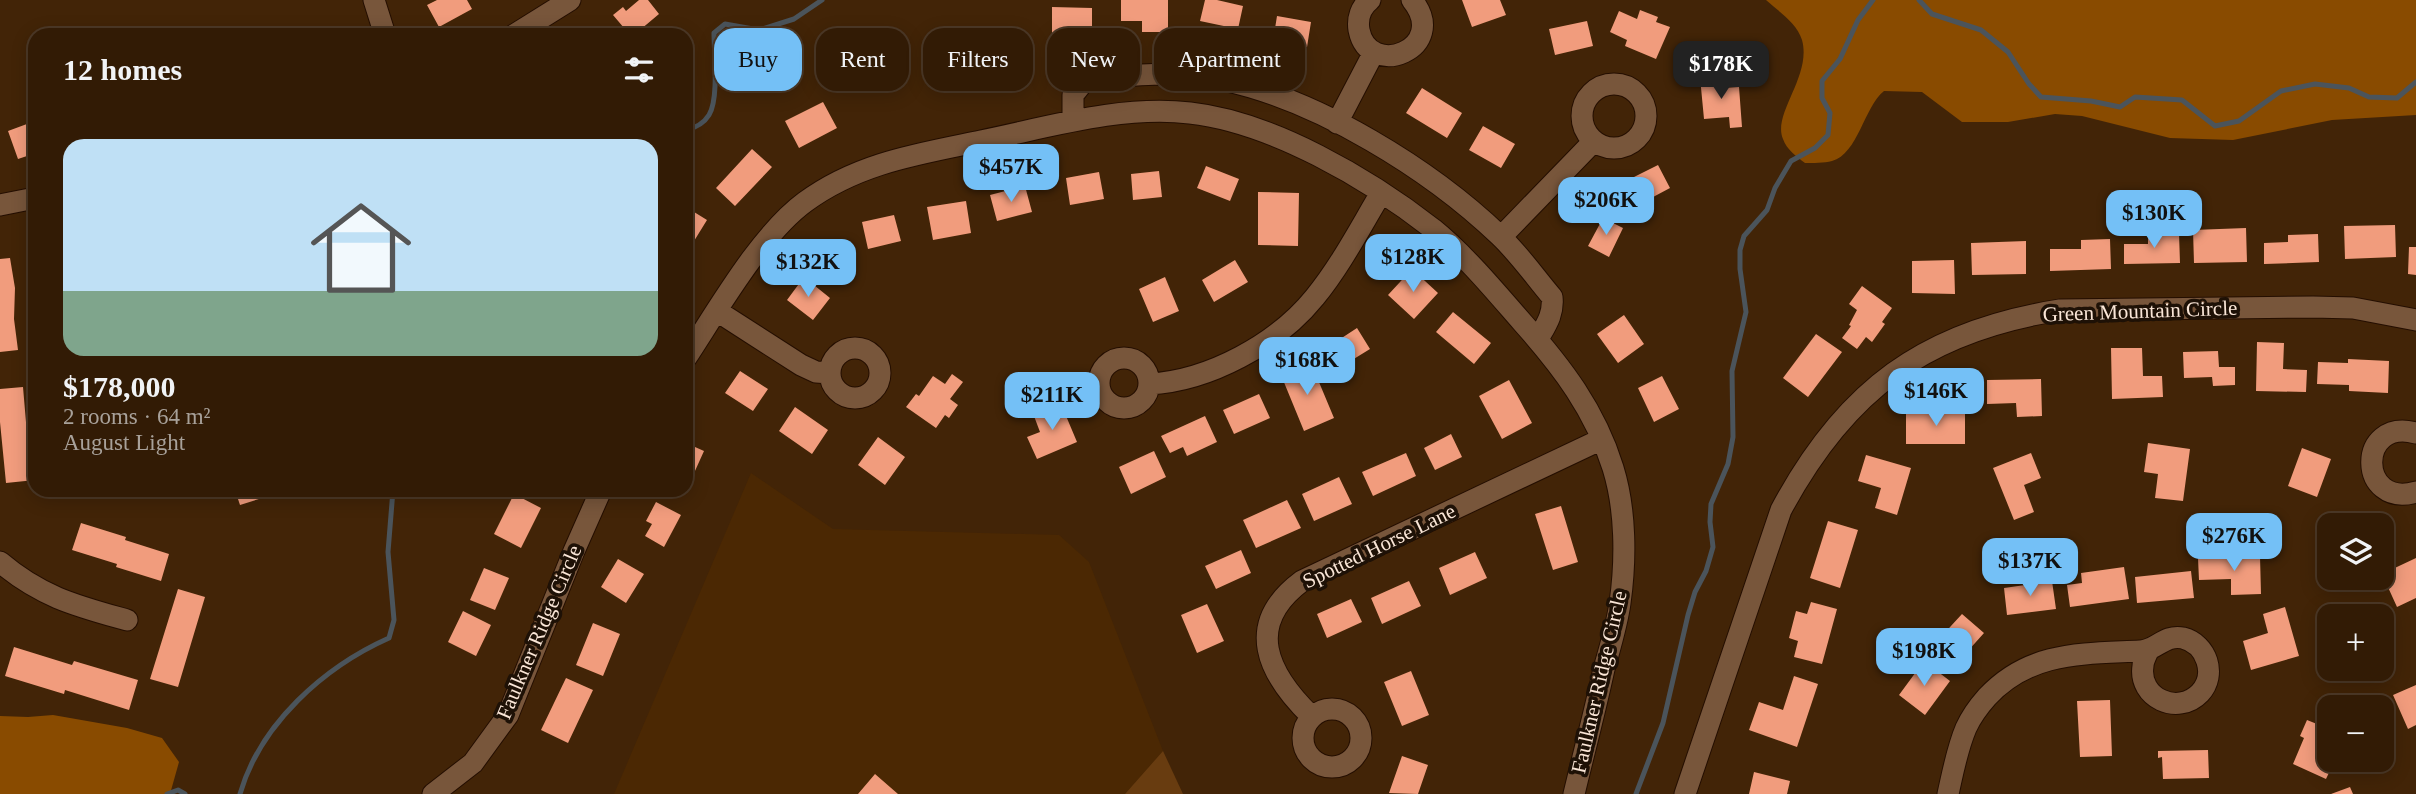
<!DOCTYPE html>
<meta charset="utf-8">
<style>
:root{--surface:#321b05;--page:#3d2813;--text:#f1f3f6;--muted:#a8a19a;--line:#4d3927;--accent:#74c0f6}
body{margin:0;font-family:"Times New Roman",serif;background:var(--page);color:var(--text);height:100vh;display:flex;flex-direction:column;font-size:26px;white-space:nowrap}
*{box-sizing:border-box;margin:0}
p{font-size:23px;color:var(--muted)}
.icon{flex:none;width:38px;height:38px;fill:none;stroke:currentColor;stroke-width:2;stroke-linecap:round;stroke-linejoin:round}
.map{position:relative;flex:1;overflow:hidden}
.side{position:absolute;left:28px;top:28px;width:665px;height:469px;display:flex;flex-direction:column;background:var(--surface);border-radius:21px;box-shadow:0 4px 18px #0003,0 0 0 2px var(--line)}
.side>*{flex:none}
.hud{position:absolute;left:714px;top:28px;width:665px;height:63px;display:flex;gap:14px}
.tools{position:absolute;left:2317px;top:513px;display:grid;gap:14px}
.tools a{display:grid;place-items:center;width:77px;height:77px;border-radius:14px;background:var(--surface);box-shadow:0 4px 18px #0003,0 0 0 2px var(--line);font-size:35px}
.price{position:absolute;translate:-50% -60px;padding:0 16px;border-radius:14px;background:var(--accent);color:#111;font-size:23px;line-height:46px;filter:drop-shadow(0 2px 4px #0008)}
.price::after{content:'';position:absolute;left:50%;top:42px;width:21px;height:16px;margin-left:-10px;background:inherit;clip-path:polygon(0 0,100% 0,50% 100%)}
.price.active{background:#222;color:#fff}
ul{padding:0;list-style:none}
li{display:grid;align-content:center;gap:14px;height:371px;padding:0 35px}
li+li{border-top:2px solid var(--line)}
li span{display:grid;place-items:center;height:217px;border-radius:21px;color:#555}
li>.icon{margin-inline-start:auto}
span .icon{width:126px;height:126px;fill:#fffc;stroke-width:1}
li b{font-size:30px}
h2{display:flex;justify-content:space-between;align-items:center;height:84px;padding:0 35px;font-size:30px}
.chip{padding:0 24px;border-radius:21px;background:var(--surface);box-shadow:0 4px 18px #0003,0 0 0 2px var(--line);font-size:24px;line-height:63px}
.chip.active{background:var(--accent);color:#111}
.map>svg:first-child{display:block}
</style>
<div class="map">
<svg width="2416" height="794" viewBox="0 0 2416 794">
<rect width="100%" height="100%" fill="#422407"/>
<path fill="#4b2803" d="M751,473l82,56 226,6 30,27 74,189 -38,43h-511z"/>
<path fill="#683c10" d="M1163,751l20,43h-58z"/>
<path fill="#894b00" d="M1766,0h650v115l-84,5 -99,20 -63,-2 -88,-22 -27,-2 -47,8h-46l-40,-30 -38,-1c-20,16 -26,63 -52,70 -8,2 -19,2 -27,2 -9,-7 -18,-13 -22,-24 -11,-25 29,-63 19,-99 -5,-17 -24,-29 -36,-40z
M53,715l74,13 35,10 17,24 -9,32h-170v-78l28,1z"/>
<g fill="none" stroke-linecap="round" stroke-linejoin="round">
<path stroke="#4b545b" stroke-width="5" d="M1919,0l13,14 49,16 27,22 21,32 12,13 50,4 29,6 15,-10 47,3 33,26 24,-5 42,-30 34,-7 34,4 20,9 28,1 19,-16
M686,130c9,-2 18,-7 23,-15 10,-16 5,-62 5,-82l11,-9 34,6 35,-11 28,-19
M167,794l11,-4 7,4
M240,794c20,-70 84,-127 149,-156l5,-18 -6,-68 5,-62
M1636,794l27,-71 25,-108 7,-23 11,-21 7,-24 -3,-25 1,-18 17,-40 5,-27 -1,-66 14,-59 -6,-43v-19l4,-14 23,-26 8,-22 16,-27 24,-13 13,-13 2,-22 -8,-15v-17l18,-22 18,-39 15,-20"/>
</g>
<path fill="#f19c7d" d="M437,0h30l5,9 -33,18 -12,-22z
M639,0h9l11,14 -25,21h-4l-17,-20 10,-8 3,4z
M1121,0h47v32h-26v-11h-21z
M1205,0h12l26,6 -5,23 -38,-8z
M1462,0h38l6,15 -34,12z
M1052,7l40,1v25h-40z
M1640,10l18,7 -2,5 14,5 -14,32 -31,-13 2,-6 -17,-8 9,-21 18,8z
M1277,16l34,6 -4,25 -34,-6z
M1587,21l6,25 -38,9 -6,-26z
M988,50l37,1v24l-37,-1z
M1723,75l1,13 15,-1 3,40 -12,1 -1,-11 -25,2 -4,-42z
M1422,88l40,25 -15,25 -41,-25z
M823,102l14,26 -38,20 -14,-27z
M35,121v28l-6,2 1,4 -12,4 -10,-28z
M1483,126l32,18 -14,24 -32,-18z
M752,149l20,18 -37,39 -19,-18z
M1658,165l12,23 -30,16 -12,-24z
M1206,166l33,13 -9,22 -33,-13z
M1159,171l3,26 -29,3 -2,-26z
M1099,172l5,27 -34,6 -4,-27z
M1025,186l7,26 -35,9 -7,-26z
M1258,192l41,1 -1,53 -40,-1z
M966,201l5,32 -38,7 -6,-33z
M686,207l21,13 -21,34z
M894,215l7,26 -33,8 -6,-27z
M1603,218l20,10 -14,29 -21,-11z
M2395,225l1,32 -51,2 -1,-33z
M2246,228l1,34 -53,1 -1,-33z
M2179,233l1,30 -56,1v-20h24v-10z
M2318,234l1,28 -55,2v-21l24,-1v-7z
M2110,239l1,30 -61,2v-22h31v-9z
M2026,241v33l-54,1 -1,-32z
M2409,247h7v28l-8,-1z
M10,258l5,30 -1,31 4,31 -18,2v-93z
M1235,260l13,22 -34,20 -12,-22z
M1954,260l1,34 -43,-1v-32z
M1412,269l26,24 -24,26 -26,-24z
M804,277l26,21 -17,22 -26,-20z
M1165,277l14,34 -26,11 -14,-33z
M1862,286l30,22 -10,14 3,2 -13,18 -6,-5 -9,12 -15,-11 9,-12 -2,-1 8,-15 -8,-6z
M1453,312l38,31 -17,21 -38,-32z
M1624,315l20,29 -26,19 -21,-29z
M1357,328l13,21 -26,16 -13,-20z
M1816,334l26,18 -34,45 -25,-19z
M2257,342l27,1 -1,26 24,1 -1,22 -50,-1z
M2111,348h31l1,28h19l1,21 -51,2z
M2218,351l1,16h16v18l-22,1 -1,-9 -28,1 -1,-26z
M2348,359l41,2 -1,32 -39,-2v-6l-32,-1 1,-22 30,1z
M1311,363l23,55 -30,13 -23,-56z
M740,371l28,18 -15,22 -28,-18z
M952,374l11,8 -13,17 8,6 -9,13 -4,-3 -9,13 -30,-21 10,-13 3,2 14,-20 12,8z
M1662,376l17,33 -25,13 -16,-34z
M2041,379l1,37 -25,1 -1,-14 -29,1v-24z
M1509,380l23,43 -30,16 -23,-43z
M23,387l4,47 4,-1 4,47 -29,3 -6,-61v-33z
M1259,394l11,24 -36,16 -11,-24z
M1061,404l16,38 -40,17 -10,-22 13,-5 -6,-16z
M795,407l33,23 -16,24 -33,-23z
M1906,413h59v31h-59z
M1205,416l12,26 -30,14 -4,-9 -13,6 -9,-17z
M1451,434l11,23 -27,13 -11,-22z
M878,437l27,20 -20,28 -27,-20z
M686,443l18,8 -14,31 -4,-2z
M2148,443l42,6 -7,52 -28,-3 3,-24 -14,-2z
M2302,448l29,11 -14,38 -29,-11z
M1154,451l12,26 -35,17 -12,-27z
M1406,453l10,23 -43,20 -11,-24z
M2031,453l10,25 -17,7 10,27 -20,8 -21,-52z
M1866,455l45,13 -14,47 -22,-7 6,-20 -23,-7z
M1339,477l13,27 -38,17 -12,-27z
M151,490h34l-1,7 -33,-5z
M235,490h38l2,4 -35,11z
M514,494l27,14 -20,40 -27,-14z
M1287,500l14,28 -45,20 -13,-28z
M656,502l25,13 -17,32 -19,-11 7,-12 -6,-3z
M1561,506l17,56 -25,8 -18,-56z
M1828,521l30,9 -18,58 -30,-10z
M81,523l45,14 -1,3 44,14 -8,27 -45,-14 1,-3 -45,-14z
M1241,550l10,23 -35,16 -11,-23z
M1475,552l12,26 -37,17 -11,-27z
M2260,556l1,38 -30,1v-16l-32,1 -1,-22z
M2416,558v40l-19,9 -15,-33z
M618,559l26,15 -18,29 -25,-16z
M2124,567l5,32 -59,8 -3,-22 15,-2 -1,-10z
M484,568l25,10 -14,32 -25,-10z
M2191,571l3,27 -57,5 -2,-26z
M1409,581l12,25 -39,18 -11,-26z
M2052,581l4,28 -49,6 -3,-27z
M178,589l27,8 -27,90 -28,-8z
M1351,599l11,23 -35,16 -10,-24z
M1811,602l26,7 -15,55 -28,-7 4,-16 -9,-3 7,-27 11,3z
M1207,604l17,37 -27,12 -16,-38z
M2285,607l14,49 -48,14 -8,-29 25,-8 -5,-19z
M463,611l28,14 -15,31 -28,-14z
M1962,614l22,19 -34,38 -22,-20z
M593,623l27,11 -17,42 -27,-11z
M14,647l58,18 2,-4 64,19 -9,30 -64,-20 -1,4 -59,-18z
M1924,661l26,20 -25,34 -26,-20z
M1411,671l18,44 -27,11 -18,-44z
M1794,676l24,8 -21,63 -48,-17 10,-28 24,8z
M566,678l27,12 -25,53 -27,-13z
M2416,685v40l-8,4 -15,-34z
M2110,700l2,56 -32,1 -3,-56z
M2323,711l6,3v46h6l-9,19 -33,-15 11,-26 -4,-2 7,-16 10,4z
M2208,750l1,28 -46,1 -1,-22 -4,1v-7z
M1402,756l26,9 -10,29 -29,-1z
M1754,772l36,9 -3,13h-38z
M875,774l23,20h-40z
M2350,787l3,7h-22z"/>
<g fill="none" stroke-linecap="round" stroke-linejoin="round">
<defs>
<path id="street" d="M374,0l11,35
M1370,0c-9,7 -13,18 -11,30 10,51 92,18 53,-30
M514,35l56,-35
M1582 116a32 32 0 1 1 64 0a32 32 0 1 1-64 0Z
M1073,121v-26l12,-15c46,-5 92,-10 138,0 95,20 207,89 277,156 19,18 35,41 52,61 2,17 -6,28 -14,42
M1337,123l37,-71
M0,205l35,-7
M1501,237l93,-96
M717,311l84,54 15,7 14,1
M830 373a25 25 0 1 1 50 0a25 25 0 1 1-50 0Z
M686,358c31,-47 74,-123 119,-156 53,-39 113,-48 176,-61 68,-14 140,-36 209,-28 82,9 179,66 243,116 33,27 61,61 89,93 40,45 73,88 91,146 13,42 13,92 7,135 -3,22 -10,44 -16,66 -9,42 -20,83 -30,125
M1099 383a25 25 0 1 1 50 0a25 25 0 1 1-50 0Z
M1149,384c60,-3 128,-40 166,-87 26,-32 45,-69 66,-104
M2416,433c-60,-16 -58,76 0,59
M0,562c41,35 77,44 127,58
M1303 738a29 29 0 1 1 58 0a29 29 0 1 1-58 0Z
M1311,716c-43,-42 -68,-91 -9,-135l300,-142
M433,794l40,-31 35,-48 66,-164 27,-61
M1685,794l96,-284c64,-120 144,-179 279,-200l253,-3 40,1 63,12
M1948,794c5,-22 9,-45 18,-66 5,-11 13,-22 21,-31 43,-46 95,-43 153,-46 16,0 24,-17 43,-13 24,6 34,37 17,55 -22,23 -62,5 -57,-27 0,-5 3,-10 5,-15"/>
</defs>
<use href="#street" stroke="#240e00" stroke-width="23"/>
<use href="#street" stroke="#78563b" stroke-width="21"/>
</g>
<g text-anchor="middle" stroke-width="7" stroke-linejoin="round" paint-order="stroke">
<g font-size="21" fill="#fae6d7" stroke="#1e1106">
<text transform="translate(2140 311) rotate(-2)" y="7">Green Mountain Circle</text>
<text transform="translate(1379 546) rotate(-26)" y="7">Spotted Horse Lane</text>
<text transform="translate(539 632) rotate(-67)" y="7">Faulkner Ridge Circle</text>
<text transform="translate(1599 682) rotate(-77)" y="7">Faulkner Ridge Circle</text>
</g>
</g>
</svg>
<div class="tools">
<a><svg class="icon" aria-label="layers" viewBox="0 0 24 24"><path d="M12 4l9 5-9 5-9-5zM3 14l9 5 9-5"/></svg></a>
<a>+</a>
<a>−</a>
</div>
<b class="price active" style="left:1721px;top:101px">$178K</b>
<b class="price" style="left:1011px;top:204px">$457K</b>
<b class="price" style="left:1606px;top:237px">$206K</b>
<b class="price" style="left:2154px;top:250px">$130K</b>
<b class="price" style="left:1413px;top:294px">$128K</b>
<b class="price" style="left:808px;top:299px">$132K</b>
<b class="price" style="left:1307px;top:397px">$168K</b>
<b class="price" style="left:1936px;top:428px">$146K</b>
<b class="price" style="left:1052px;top:432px">$211K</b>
<b class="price" style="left:2234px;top:573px">$276K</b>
<b class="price" style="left:2030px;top:598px">$137K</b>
<b class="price" style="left:1924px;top:688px">$198K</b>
<div class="hud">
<a class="chip active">Buy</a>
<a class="chip">Rent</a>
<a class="chip">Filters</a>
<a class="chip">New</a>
<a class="chip">Apartment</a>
</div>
<section class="side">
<h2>12 homes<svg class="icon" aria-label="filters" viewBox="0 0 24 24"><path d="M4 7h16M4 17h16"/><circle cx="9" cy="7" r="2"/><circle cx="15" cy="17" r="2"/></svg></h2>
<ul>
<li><span style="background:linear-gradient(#bfe0f5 70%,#7fa58c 0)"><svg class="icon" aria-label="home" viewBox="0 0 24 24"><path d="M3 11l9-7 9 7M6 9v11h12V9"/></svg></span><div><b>$178,000</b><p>2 rooms · 64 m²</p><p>August Light</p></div></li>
</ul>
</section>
</div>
